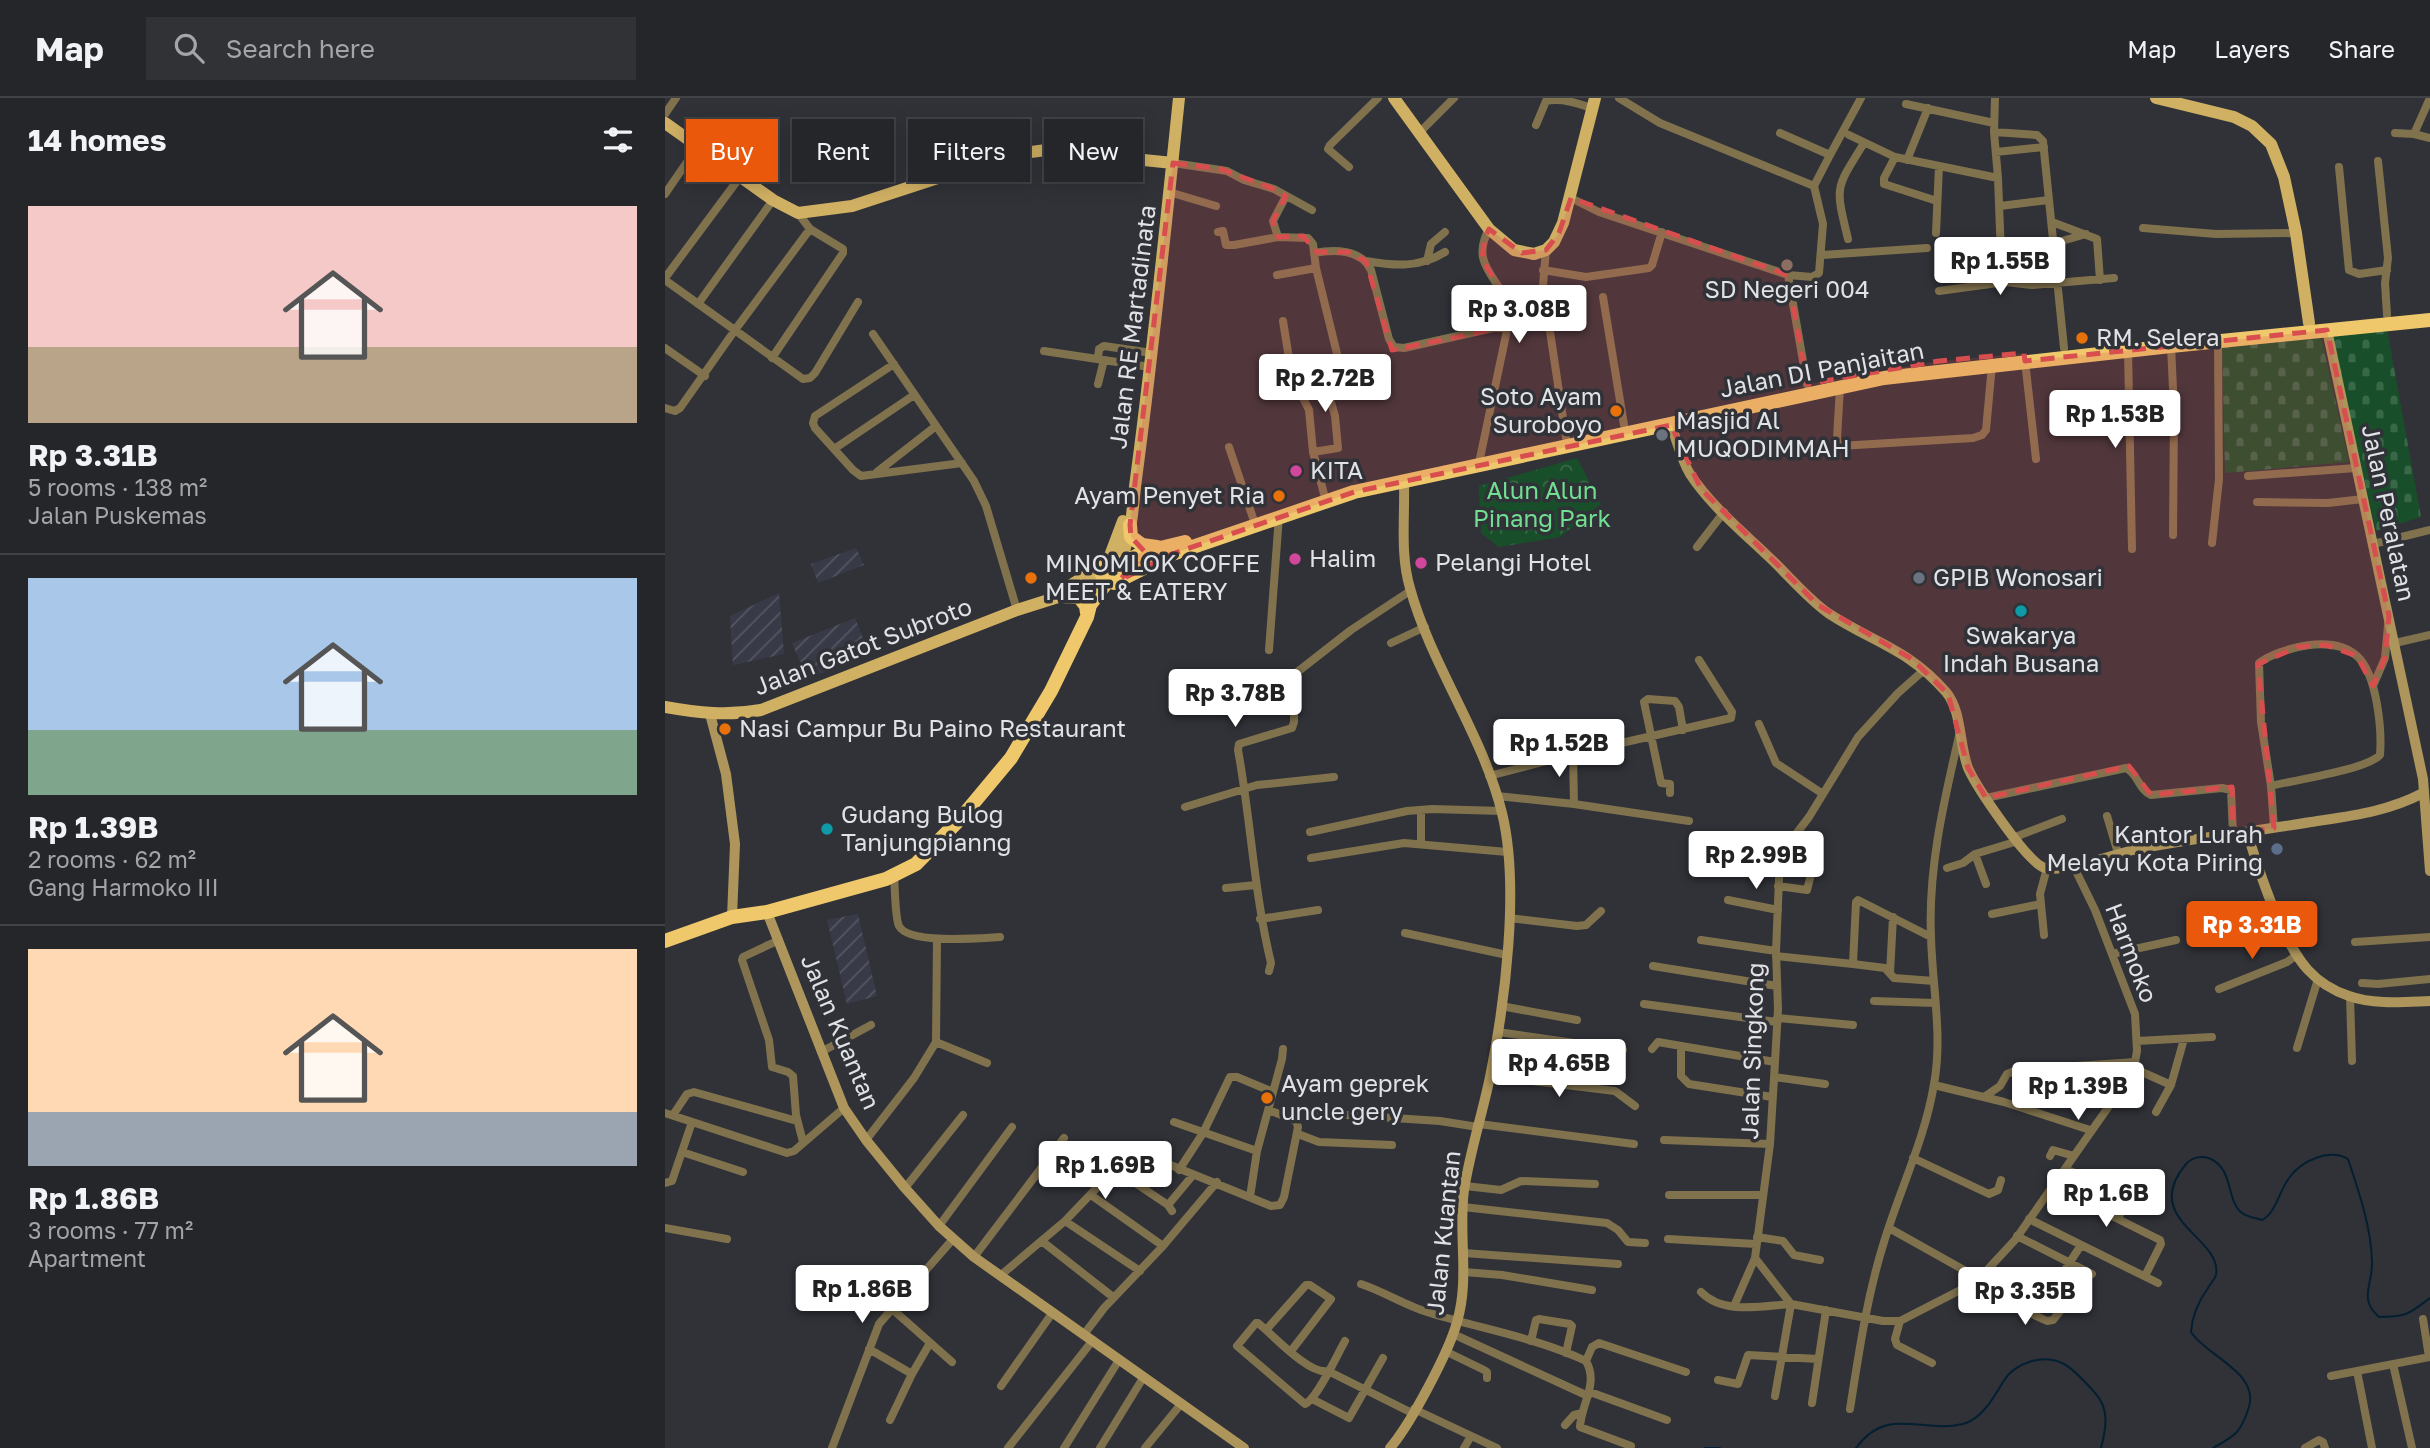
<!DOCTYPE html>
<meta charset="utf-8">
<style>
:root{--surface:#24262a;--page:#303236;--text:#f1f3f6;--muted:#a3a5a8;--line:#414347;--accent:#ea580c}
body{margin:0;font-family:"Golos Text",sans-serif;background:var(--page);color:var(--text);height:100vh;display:flex;flex-direction:column;font-size:26px;white-space:nowrap}
*{box-sizing:border-box;margin:0}
p{font-size:23px;color:var(--muted)}
.icon{flex:none;width:38px;height:38px;fill:none;stroke:currentColor;stroke-width:2;stroke-linecap:round;stroke-linejoin:round}
.map{position:relative;flex:1;overflow:hidden}
.panel{display:flex;flex-direction:column;background:var(--surface);width:665px}
.panel>*{flex:none}
.hud{position:absolute;left:21px;top:21px;width:665px;height:63px;display:flex;gap:14px}
.price{position:absolute;translate:-50% -60px;padding:0 16px;border-radius:7px;background:#fff;color:#222;font-size:23px;line-height:46px;filter:drop-shadow(0 2px 4px #0008)}
.price::after{content:'';position:absolute;left:50%;top:42px;width:21px;height:16px;margin-left:-10px;background:inherit;clip-path:polygon(0 0,100% 0,50% 100%)}
.price.on{background:var(--accent);color:#fff}
ul{padding:0;list-style:none}
li{display:grid;align-content:center;gap:14px;height:371px;padding:0 28px}
li+li{border-top:2px solid var(--line)}
li span{display:grid;place-items:center;height:217px;border-radius:0px;color:#555}
li>.icon{margin-inline-start:auto}
span .icon{width:126px;height:126px;fill:#fffc;stroke-width:1}
li b{font-size:30px}
h2{display:flex;justify-content:space-between;align-items:center;height:84px;padding:0 28px;font-size:30px}
.chip{padding:0 24px;border-radius:0px;background:var(--surface);box-shadow:0 4px 18px #0003,0 0 0 2px var(--line);font-size:24px;line-height:63px}
.chip.on{background:var(--accent);color:#fff}
header{display:flex;align-items:center;gap:42px;box-sizing:border-box;height:98px;padding:0 35px;background:var(--surface);border-bottom:2px solid var(--line)}
header strong{font-size:33px}
nav{display:flex;gap:38px;margin-inline-start:auto;font-size:24px}
.search{width:490px;height:63px;background:var(--page);display:flex;align-items:center;gap:18px;box-sizing:border-box;padding:0 24px;border-radius:0px;color:var(--muted);font-size:26px}
main{display:flex;flex:1;min-height:0}
.map>svg:first-child{display:block}
</style>
<header>
<strong>Map</strong>
<div class="search"><svg class="icon" aria-label="search" viewBox="0 0 24 24"><circle cx="10" cy="10" r="6"/><path d="M15 15l6 6"/></svg>Search here</div>
<nav><a>Map</a><a>Layers</a><a>Share</a></nav>
</header>
<main>
<section class="panel">
<h2>14 homes<svg class="icon" aria-label="filters" viewBox="0 0 24 24"><path d="M4 7h16M4 17h16"/><circle cx="9" cy="7" r="2"/><circle cx="15" cy="17" r="2"/></svg></h2>
<ul>
<li><span style="background:linear-gradient(#f6c9c9 65%,#b9a48a 0)"><svg class="icon" aria-label="home" viewBox="0 0 24 24"><path d="M3 11l9-7 9 7M6 9v11h12V9"/></svg></span><div><b>Rp 3.31B</b><p>5 rooms · 138 m²</p><p>Jalan Puskemas</p></div></li>
<li><span style="background:linear-gradient(#a9c7e8 70%,#7fa58c 0)"><svg class="icon" aria-label="home" viewBox="0 0 24 24"><path d="M3 11l9-7 9 7M6 9v11h12V9"/></svg></span><div><b>Rp 1.39B</b><p>2 rooms · 62 m²</p><p>Gang Harmoko III</p></div></li>
<li><span style="background:linear-gradient(#ffd9b3 75%,#9aa5b1 0)"><svg class="icon" aria-label="home" viewBox="0 0 24 24"><path d="M3 11l9-7 9 7M6 9v11h12V9"/></svg></span><div><b>Rp 1.86B</b><p>3 rooms · 77 m²</p><p>Apartment</p></div></li>
</ul>
</section>
<div class="map">
<svg width="1765" height="1350" viewBox="0 0 1765 1350">
<defs>
<pattern id="industrial-furrows" width="10" height="10" patternUnits="userSpaceOnUse" patternTransform="scale(1.75)"><rect width="10" height="10" fill="#383b47"/><path d="M-1 1l2-2M0 10L10 0M9 11l2-2" fill="none" stroke="#545762"/></pattern>
<pattern id="cemetery-stones" width="16" height="16" patternUnits="userSpaceOnUse" patternTransform="scale(1.75)"><rect width="16" height="16" fill="#184f2a"/><path d="M2 7V4a2 2 0 0 1 4 0v3zM10 15v-3a2 2 0 0 1 4 0v3z" fill="#396849"/></pattern>
<pattern id="park-crowns" width="20" height="18" patternUnits="userSpaceOnUse" patternTransform="scale(1.75)"><rect width="20" height="18" fill="#184f2a"/><path d="M2 6a3 3 0 1 1 6 0M12 15a3 3 0 1 1 6 0" fill="none" stroke="#396849"/></pattern>
</defs>
<rect width="100%" height="100%" fill="#303238"/>
<path fill="url(#industrial-furrows)" d="M191,450l8,17 -46,18 -7,-19z
M114,495l5,61 -51,11 -3,-49z
M190,520l14,36 -62,25 -15,-36z
M193,816l19,82 -30,8 -20,-84z"/>
<path fill="url(#cemetery-stones)" d="M1722,231l34,188 -45,14 -44,-195z
M1656,239l28,125 -124,11 -3,-127z"/>
<path fill="url(#park-crowns)" d="M912,360l24,46 -41,33 -61,10 -18,-14 -2,-47z"/>
<g fill="none" stroke-linecap="round" stroke-linejoin="round">
<path stroke="#041f31" stroke-width="2" d="M1040,1350h15
M1191,1350c31,-43 65,-14 107,-24 19,-5 31,-27 40,-42 11,-19 40,-29 61,-18 11,6 23,20 31,29 15,16 11,36 6,55
M1548,1350c21,-12 27,-14 35,-38 14,-37 -41,-53 -57,-78 1,-17 7,-30 17,-44 2,-4 7,-9 8,-13 7,-38 -77,-55 -30,-111 6,-7 17,-9 25,-5 23,11 15,42 31,54 5,4 14,5 20,7 14,-7 17,-29 27,-42 12,-17 40,-30 59,-19 11,33 23,68 24,102 1,24 -14,38 7,56 28,0 30,-3 51,-19"/>
<path stroke="#81724e" stroke-width="8" d="M1330,0l-1,34 4,46 3,78 55,-3
M1765,0l-16,36 16,4
M1241,6l88,19
M0,16l11,-16
M871,27l10,-24c16,-3 31,2 46,7
M1329,34l43,3 6,6 21,207
M754,35l35,-35
M1115,35l50,22 -16,31
M1730,35l19,1
M1184,37l46,22 103,21
M1331,54l48,-5
M1165,57l31,-57
M1230,59l-11,21v6l53,17
M1242,62l21,-52
M1713,63l10,97 -3,25 2,32
M508,65l54,8 17,9 30,9 38,21
M684,69l-21,-18 2,-4 48,-47
M1674,69l10,103 10,4 28,-4
M504,94l47,14
M0,96l33,-48
M906,100l28,14 189,63 24,2 7,-4 4,-49 -9,-38 -154,-63 -41,-25
M1335,108l49,-6
M1387,124l45,17 3,41
M1478,130l73,6 80,-1
M553,134l5,-1 3,14h8l44,-8 30,1 5,6 3,24 25,102 -2,4 -14,7 10,35 3,32 -25,4
M1271,135l3,-67
M613,139l-5,-16 13,-25
M1183,141c-13,-54 -13,-49 16,-96
M1390,145l31,-9
M881,152l-3,35 23,153
M649,155c20,-4 47,-4 57,17l18,69 5,8 10,1 89,-20h15
M1157,157l105,-7
M701,163c29,5 53,7 79,-9
M762,163l4,-17 14,-12
M878,172l43,7 63,-9 3,-3 10,-33
M612,177l39,-7
M1123,177l19,109
M0,180l75,-101
M0,182l138,99 7,-1 5,-5 43,-71
M1274,193l66,-9 27,3 82,-7
M938,199l21,128
M33,206l75,-104
M618,223l10,62 4,3 28,-5
M208,236l101,147 12,25 31,104
M1506,248l3,64 -1,125
M0,250l40,28
M1463,252l4,199
M379,253l106,16
M107,260l71,-105v-4l-33,-20 -12,-16
M433,261l1,-10 5,-3 48,7
M1360,263l11,98
M229,266l-79,52 -2,7 2,5 38,42 8,6 101,-13
M433,286l6,-24
M632,288l12,24 4,42 11,42
M1175,289l-3,52 2,7 134,-8 9,-3 4,-5 6,-65
M0,310l10,3 5,-3 55,-78 75,-101
M564,349l24,71
M169,351l80,-54
M815,360l30,-142c-3,-36 -43,-47 -21,-87
M212,374l59,-46
M1583,378l108,-8
M1592,404l71,1 35,-4
M1547,445l7,-64 -1,-138
M1708,446l57,-14
M1032,449l27,-35
M726,545l34,-16
M1730,545l35,-8
M604,552l10,-134
M1259,572l-26,23 -40,44 -49,80 -29,38 -4,96 2,58 -3,53 -5,82 -15,114 36,46 92,17h17l76,-39 39,-42 113,-161 7,-17 2,-11 -2,-37 -40,-104 -22,-45
M1708,588l12,-28 3,-33
M1094,626l17,39 47,31
M908,656l1,50
M824,678l84,-22 158,-36 1,-6 -33,-52
M1606,688l-10,-64 -2,-59c23,-16 74,-29 98,-7 20,18 25,74 23,99 -14,15 -86,25 -109,31l3,42
M1005,695v-9l-9,-1 -17,-81 4,-3 27,2 4,6 4,23
M832,698l77,8 115,17
M1321,700l140,-30c12,6 13,22 25,27l71,-7 9,2 2,44
M520,709l72,-22 77,-8
M1442,718l11,37
M645,734l97,-21 25,-2 70,2
M1350,739l47,-18
M756,745v-33
M1310,756l11,30
M646,760l93,-15 103,9
M1282,770l16,-5 12,-9 43,-13
M229,778c1,10 1,43 5,50 10,19 82,12 101,11
M1113,788l29,4 6,-23
M561,790l30,-3
M1063,802l50,10
M1327,816l49,-10
M844,820l68,8 9,-1 15,-14
M595,821l58,-9
M1548,834l63,-20
M740,835l102,22
M1379,837l-4,-41 7,-26
M114,842l-36,17 -1,3 27,80 3,27 16,5 5,4 3,39 7,27
M1036,842l75,11
M1690,844l75,-5
M1447,856l64,-14
M1111,858l77,8 3,-62 2,-2 73,37
M1188,866l32,4 9,10 40,3
M988,868l124,20
M604,873l2,-8c-17,-70 -20,-142 -33,-213l1,-6 53,-16 2,-6v-41l2,-8 55,-43 59,-39
M1225,875l3,-56
M1697,885l16,1 52,-5
M1554,891l68,-27 10,-7
M1685,898l2,65
M1209,903l61,2
M979,906l133,18
M836,908l76,14
M1112,920l76,7
M833,934l125,18
M1472,943l75,-4
M271,944l51,21
M1016,948v30l8,8 83,13
M1632,950l21,-69
M987,951l6,-7 117,20
M156,954l50,-27
M1420,970l44,9
M1468,970l38,17 13,-46
M825,978l125,15 20,15
M1109,979l51,7
M1269,987l70,17 86,28
M1319,999l16,-11 7,-12 10,-4 118,-8
M1491,1014l15,-27
M0,1015l122,40 7,-2 50,-43
M651,1015l124,8 38,6
M8,1017l14,-21 7,-2 103,29
M509,1024l83,29
M814,1026l155,20
M633,1036l21,8 73,3
M201,1042l48,-62 22,-36 1,-102
M999,1042l106,4
M17,1054l61,20
M1385,1058l3,-6 21,6
M1248,1060l76,36 9,-4 3,-10
M1400,1071l61,26v8l-8,15
M451,1072l52,35 4,6
M514,1072l24,-37 27,-56h7l36,15
M0,1085l7,-2 20,-59
M800,1088l36,4 20,-9 74,3
M1387,1088l108,54 1,4 -16,32
M240,1090l58,-73
M426,1097l72,51
M1004,1097h94
M585,1099l7,-46 25,-92 1,-10
M503,1107l25,-30
M798,1109l144,16 11,7 10,12 17,1
M1364,1121l129,64
M400,1123l75,50
M274,1128l73,-99
M0,1130l62,11
M1224,1130l91,51
M1352,1138l75,38
M1092,1139l26,4 11,14 26,5
M1003,1141l88,5
M378,1144l70,55
M799,1155l154,11
M309,1159l90,-119
M799,1174l38,3 90,15
M336,1177l64,-54 66,-69 10,1 130,53 9,-1 4,-8 14,-70 -2,-6 -27,-11
M696,1186c24,8 45,22 69,29 52,16 107,25 156,48 13,23 -5,43 -6,66l51,19
M1305,1187l77,36 6,-1 15,-19
M1036,1194c22,23 62,14 90,12l-16,92
M1380,1203l36,-56
M1069,1208l21,-48
M226,1210l61,54
M1758,1221l6,38
M1235,1223l-5,18 2,6 35,18
M601,1232l40,-45h4l21,14 -40,52
M420,1235l19,-25 59,-62 54,-64
M788,1236l135,62
M680,1243c-8,14 -28,58 -40,63l-68,-58 19,-23h2c15,12 51,52 70,48l84,42
M866,1243l5,-21 3,-1 31,5 2,2 -6,27
M204,1251l43,25
M780,1253l39,19 3,2v6
M921,1263l6,-14 7,-4 87,29
M1728,1266l19,84
M1692,1273l15,77
M1666,1278l99,-19
M1053,1282l20,4 10,-29 70,4
M336,1288l52,-74
M925,1294l77,28
M647,1301l37,19 34,-60
M1147,1305l14,-93
M749,1311l83,39
M1185,1311c9,-57 17,-113 34,-167 16,-53 41,-103 50,-158 9,-48 -2,-100 -3,-148 -3,-68 13,-135 28,-200
M225,1322l22,-46 18,-31
M900,1327l9,-10 8,-2
M167,1350l47,-124 74,-85
M343,1350l85,-108
M399,1350l55,-88
M435,1350l43,-70
M480,1350l36,-44
M799,1350l7,-12
M1640,1350l14,-8 4,2 2,6"/>
<path stroke="#ad955b" stroke-width="10" d="M1662,232l96,449 7,92
M1006,327c6,16 10,34 19,49 21,32 53,58 80,84 19,18 37,40 58,55 44,29 81,36 118,79 16,19 13,52 22,76 8,18 59,95 77,100 19,5 67,-13 88,-18 59,-12 118,-18 178,-28 39,-6 76,-10 112,-29
M45,616l16,60 9,70 -3,73
M1582,734c12,39 34,108 61,138 11,12 26,21 41,26 25,9 55,6 81,5
M102,814l77,196 22,32 39,48 34,38 35,31 270,191
M725,1350c20,-23 59,-96 67,-126 13,-43 1,-88 7,-132 6,-38 18,-75 26,-113 15,-74 30,-191 12,-264 -19,-78 -71,-148 -92,-225 -10,-33 -5,-71 -6,-105"/>
<path stroke="#d0b063" stroke-width="12" d="M729,0l95,131 25,21 20,4 12,-4 8,-8 9,-19 32,-125
M1491,0l78,19 18,9 19,18 13,33 12,56 13,90
M0,25l108,77 25,13 54,-7 156,-51 38,-5 127,13
M443,463l15,-40
M453,464c15,-23 14,-56 18,-83 17,-127 30,-254 43,-381
M401,490l37,-23
M0,609c33,6 63,9 96,3l256,-100 60,-19 26,-13"/>
<path stroke="#efc86b" stroke-width="14" d="M465,427l1,12 11,8 15,2
M455,466l24,-12 41,-10
M455,482l52,-26 182,-62 530,-114 287,-32 259,-26
M449,485l-11,-5 -2,-7 2,-6 11,-5 6,4 4,6
M396,498l18,1 7,9 1,7
M0,843l67,-24 35,-5 119,-33 30,-15 45,-46 50,-60 40,-67 36,-74 3,-12 17,-23"/>
</g>
<path fill="#d84d4e" fill-opacity="0.2" stroke="#d84d4e" stroke-width="5" stroke-dasharray="14 9" stroke-linejoin="round" d="M508,65l48,6 53,20 12,7 -13,25 5,16 25,-1 14,16h31l18,9 26,89 119,-24 -5,-27 -24,-40 3,-22 4,-8 33,24 24,-3 13,-17 12,-35 217,77 19,109 132,-23 85,-8 1,8 302,-31 62,286 -4,42 -12,28 -16,-30 -31,-11 -28,2 -40,17 16,164 -41,6 -1,-47 -81,8 -22,-29 -143,32 -18,-30 -20,-74 -36,-35 -94,-54 -117,-116 -30,-64 -317,67 -182,62 -52,26 7,-8 -7,-8 24,-13 -13,-14 -1,-12z"/>
<circle fill="#8d6e63" stroke="#303238" stroke-width="2.5" cx="1122" cy="167" r="7"/>
<g fill="#e8710a" stroke="#303238" stroke-width="2.5">
<circle cx="1417" cy="240" r="7"/>
<circle cx="951" cy="313" r="7"/>
<circle cx="614" cy="398" r="7"/>
<circle cx="366" cy="480" r="7"/>
<circle cx="60" cy="631" r="7"/>
<circle cx="602" cy="1000" r="7"/>
</g>
<g fill="#6b7280" stroke="#303238" stroke-width="2.5">
<circle cx="997" cy="337" r="7"/>
<circle cx="1254" cy="480" r="7"/>
</g>
<g fill="#d1479c" stroke="#303238" stroke-width="2.5">
<circle cx="631" cy="373" r="7"/>
<circle cx="630" cy="461" r="7"/>
<circle cx="756" cy="465" r="7"/>
</g>
<g fill="#0f9aa8" stroke="#303238" stroke-width="2.5">
<circle cx="1356" cy="513" r="7"/>
<circle cx="162" cy="731" r="7"/>
</g>
<circle fill="#5c6f8a" stroke="#303238" stroke-width="2.5" cx="1612" cy="751" r="7"/>
<g text-anchor="middle" stroke-width="7" stroke-linejoin="round" paint-order="stroke">
<g font-size="24" fill="#e0e2e6" stroke="#303238" text-anchor="start">
<text x="1122" y="200" text-anchor="middle">SD Negeri 004</text>
<text x="1431" y="248">RM. Selera</text>
<text x="937" y="307" text-anchor="end">Soto Ayam<tspan x="937" dy="28">Suroboyo</tspan></text>
<text x="1011" y="331">Masjid Al<tspan x="1011" dy="28">MUQODIMMAH</tspan></text>
<text x="645" y="381">KITA</text>
<text x="600" y="406" text-anchor="end">Ayam Penyet Ria</text>
<text x="644" y="469">Halim</text>
<text x="770" y="473">Pelangi Hotel</text>
<text x="380" y="474">MINOMLOK COFFE<tspan x="380" dy="28">MEET &amp; EATERY</tspan></text>
<text x="1268" y="488">GPIB Wonosari</text>
<text x="1356" y="546" text-anchor="middle">Swakarya<tspan x="1356" dy="28">Indah Busana</tspan></text>
<text x="74" y="639">Nasi Campur Bu Paino Restaurant</text>
<text x="176" y="725">Gudang Bulog<tspan x="176" dy="28">Tanjungpianng</tspan></text>
<text x="1598" y="745" text-anchor="end">Kantor Lurah<tspan x="1598" dy="28">Melayu Kota Piring</tspan></text>
<text x="616" y="994">Ayam geprek<tspan x="616" dy="28">uncle gery</tspan></text>
</g>
<g font-size="24" fill="#e0e2e6" stroke="#303238">
<text transform="translate(468 229) rotate(-83)" y="8">Jalan RE Martadinata</text>
<text transform="translate(1157 272) rotate(-11)" y="8">Jalan DI Panjaitan</text>
<text transform="translate(1723 415) rotate(78)" y="8">Jalan Peralatan</text>
<text transform="translate(198 549) rotate(-21)" y="8">Jalan Gatot Subroto</text>
<text transform="translate(1466 855) rotate(69)" y="8">Harmoko</text>
<text transform="translate(175 934) rotate(67)" y="8">Jalan Kuantan</text>
<text transform="translate(1088 953) rotate(-88)" y="8">Jalan Singkong</text>
<text transform="translate(779 1135) rotate(-84)" y="8">Jalan Kuantan</text>
</g>
<g font-size="24" fill="#71df91" stroke="#303238">
<text x="877" y="401">Alun Alun<tspan x="877" dy="28">Pinang Park</tspan></text>
</g>
</g>
</svg>
<b class="price" style="left:1335px;top:199px">Rp 1.55B</b>
<b class="price" style="left:854px;top:247px">Rp 3.08B</b>
<b class="price" style="left:660px;top:316px">Rp 2.72B</b>
<b class="price" style="left:1450px;top:352px">Rp 1.53B</b>
<b class="price" style="left:570px;top:631px">Rp 3.78B</b>
<b class="price" style="left:894px;top:681px">Rp 1.52B</b>
<b class="price" style="left:1091px;top:793px">Rp 2.99B</b>
<b class="price on" style="left:1587px;top:863px">Rp 3.31B</b>
<b class="price" style="left:894px;top:1001px">Rp 4.65B</b>
<b class="price" style="left:1413px;top:1024px">Rp 1.39B</b>
<b class="price" style="left:440px;top:1103px">Rp 1.69B</b>
<b class="price" style="left:1441px;top:1131px">Rp 1.6B</b>
<b class="price" style="left:197px;top:1227px">Rp 1.86B</b>
<b class="price" style="left:1360px;top:1229px">Rp 3.35B</b>
<div class="hud">
<a class="chip on">Buy</a>
<a class="chip">Rent</a>
<a class="chip">Filters</a>
<a class="chip">New</a>
</div>
</div>
</main>
